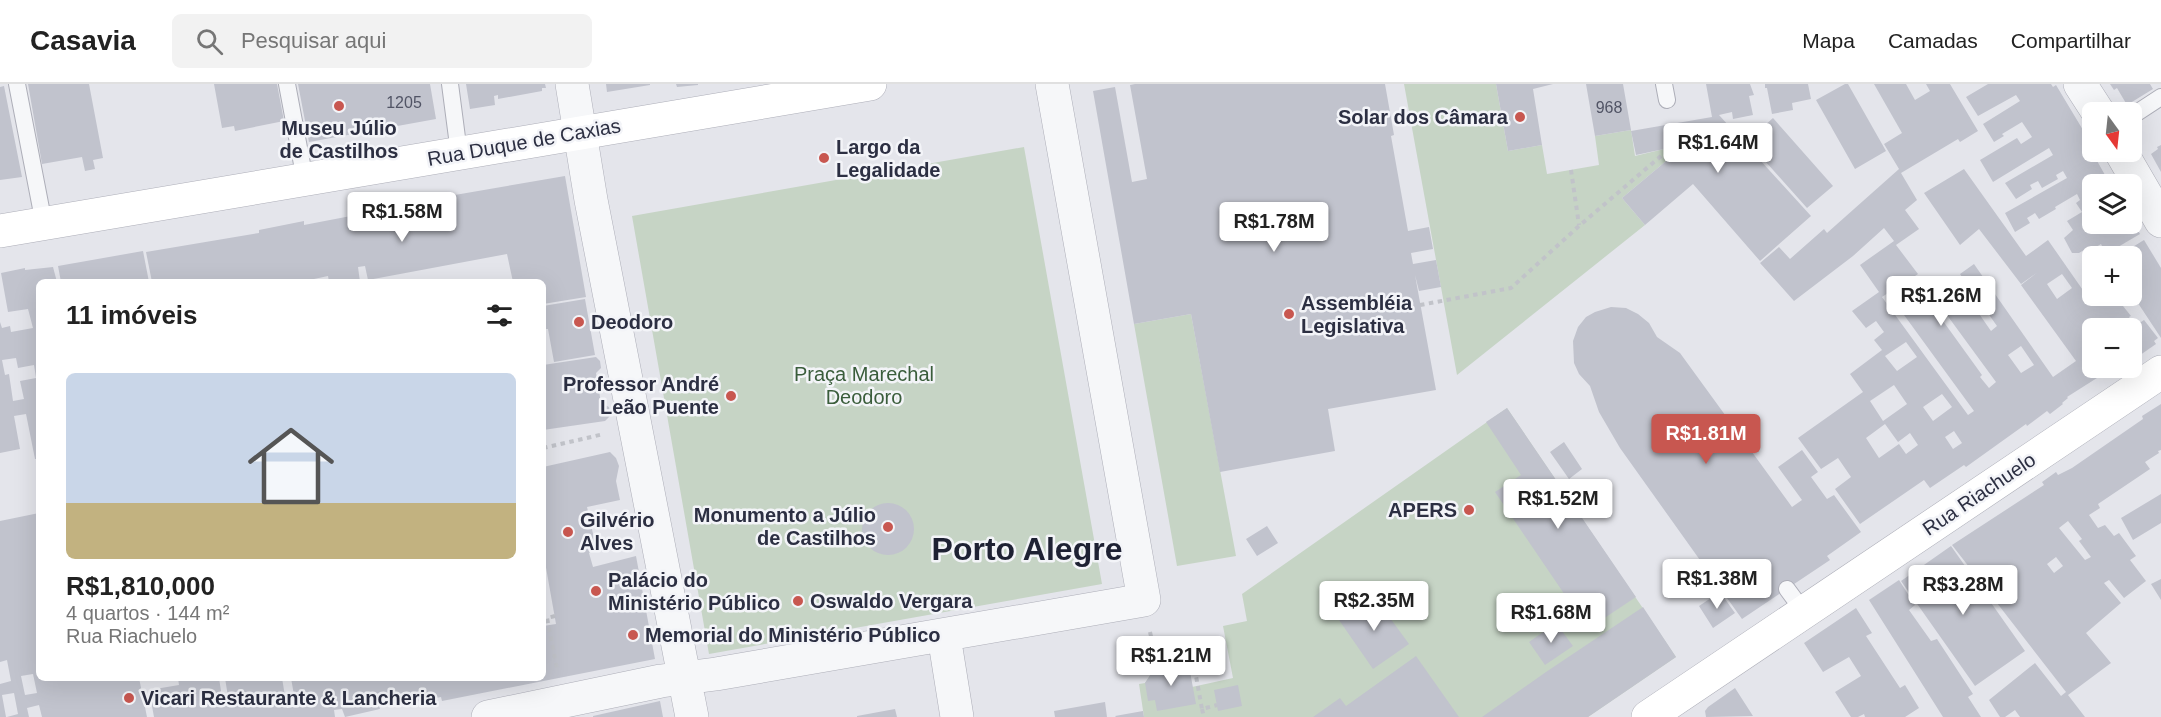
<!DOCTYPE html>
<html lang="pt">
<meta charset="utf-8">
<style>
:root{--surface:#fff;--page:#f2f2f2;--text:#222;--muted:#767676;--line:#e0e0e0;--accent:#c85750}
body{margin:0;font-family:Arial,sans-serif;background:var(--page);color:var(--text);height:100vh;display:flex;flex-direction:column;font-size:22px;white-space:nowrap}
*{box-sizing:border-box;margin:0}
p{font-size:20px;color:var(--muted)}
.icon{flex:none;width:33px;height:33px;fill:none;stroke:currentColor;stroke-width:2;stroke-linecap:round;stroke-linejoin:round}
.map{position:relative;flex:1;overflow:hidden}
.drawer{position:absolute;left:36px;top:195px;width:510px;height:402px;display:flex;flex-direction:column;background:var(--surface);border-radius:9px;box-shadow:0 6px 24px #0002}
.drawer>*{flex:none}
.needle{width:39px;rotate:165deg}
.buttons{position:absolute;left:2082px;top:18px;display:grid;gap:12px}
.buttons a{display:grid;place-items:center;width:60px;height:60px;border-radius:9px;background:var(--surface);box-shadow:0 6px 24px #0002;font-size:30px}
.price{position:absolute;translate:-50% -51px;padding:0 14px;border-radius:6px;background:#fff;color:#222;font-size:20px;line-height:39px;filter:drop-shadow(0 2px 3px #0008)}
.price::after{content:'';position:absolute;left:50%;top:36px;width:18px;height:14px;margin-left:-9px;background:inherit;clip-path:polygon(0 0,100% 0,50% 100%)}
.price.selected{background:var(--accent);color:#fff}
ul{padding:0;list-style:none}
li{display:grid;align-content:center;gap:12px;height:318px;padding:0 30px}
li span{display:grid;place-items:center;height:186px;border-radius:9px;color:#555}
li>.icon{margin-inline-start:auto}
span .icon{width:108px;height:108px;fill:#fffc;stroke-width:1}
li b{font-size:26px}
h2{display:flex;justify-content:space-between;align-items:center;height:72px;padding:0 30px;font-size:26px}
header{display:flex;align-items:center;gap:36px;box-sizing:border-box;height:84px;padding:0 30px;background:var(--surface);border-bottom:2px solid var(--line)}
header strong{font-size:28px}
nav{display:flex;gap:33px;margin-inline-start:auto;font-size:21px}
.search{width:420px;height:54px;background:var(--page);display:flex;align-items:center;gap:15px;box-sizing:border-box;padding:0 21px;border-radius:9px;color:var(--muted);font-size:22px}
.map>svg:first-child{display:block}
</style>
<header>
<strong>Casavia</strong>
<div class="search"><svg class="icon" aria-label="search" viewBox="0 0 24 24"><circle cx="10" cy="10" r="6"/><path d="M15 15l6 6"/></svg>Pesquisar aqui</div>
<nav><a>Mapa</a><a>Camadas</a><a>Compartilhar</a></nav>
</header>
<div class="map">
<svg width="2161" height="633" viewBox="0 0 2161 633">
<rect width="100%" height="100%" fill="#e4e5eb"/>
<path fill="#c6d4c5" d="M1404,0h92l12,67 34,-6 5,29 52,-9 -4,-29 36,-6 4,26 29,-7 7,8 -49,41 23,27 -188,150z
M1024,63l78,437 -393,70 -77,-438z
M1191,230l45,242 -59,10 -43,-242z
M1507,324l169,249 -88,60h-444l-5,-33 6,-1 10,-15 33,-7 4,26 41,-9 -10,-52 24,-5 -5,-27z"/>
<path fill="#c1c3cd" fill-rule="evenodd" d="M28,0h61l14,74 -10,2 2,9 -10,2 -3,-14 -40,7z
M214,0h63l7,37 -49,10 -1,-5 -12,2z
M298,0h132l6,35 -127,23z
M466,0h79l1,4h-4v3l-44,8v-4l-4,1 1,9 -25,4z
M606,0h44v1l-43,7z
M676,0h22v1l-21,2z
M1135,0h250l9,51 -3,1 17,95 21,-4 4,22 -22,4 2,11 23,-4 5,27 -22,4 -4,-16 21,115 -108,19 7,42 -115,21 -29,-158 -57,10 -41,-233 22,-4 17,95 15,-3 -17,-94z
M1496,0h57l-20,5 9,56 -34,6z
M1586,0h37l8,46 -36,6z
M1706,0h44l4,11 -5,1 4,19 -20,4 -1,-7 -13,3 92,101 -51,45 -67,-77 -48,41 -23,-27 49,-41 -7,-8 -28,6 -5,-24 81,-14z
M1765,0h43l3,15 -19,4 1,7 -21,4 -5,-26h-2z
M1845,0h3l38,67 -31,18 -39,-69z
M1874,0h32l9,16 15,-9 -4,-7h24l28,47 -18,11 -2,-3 -57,34 16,27 -12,10 14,19 -23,16 22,29 -6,4 70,97 -2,2 9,11 7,-6 -52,-71 22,-16 25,36 6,-5 -37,-52 14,-10 79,113 23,-16 -55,-76 17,-13 -17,12 -42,-55 -19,16 -36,-52 40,-24 62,87 22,-16 39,56 5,-4v4h23l16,20 -2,1 6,9 9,-6 14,18 -4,3 2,3 -23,16 -1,-2v-30l-38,-1 -11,8 9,14v19h26l-8,5 -2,-2 -41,26 1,1 -6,5 1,1 -13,10 -3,-3 -20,15 -1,-2 -60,43 -2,-2 -34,23 -6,-8 -64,44 -25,-35 16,-12 -13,-19 -17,11 -23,-31 65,-46 -13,-18 32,-24 -8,-10 10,-8 -8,-11 -10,7 -14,-17 27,-19 -19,-27 34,-24 -10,-13 -31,28 -59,45 -34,-38 19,-16 11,12 34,-30 3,4 72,-64 -15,-25 18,-11zM2062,190l10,14 -15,11 -10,-15zM1888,209l86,118 -6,4 -86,-118zM1906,258l11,15 -20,14 -12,-15zM2021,262l13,19 -13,8 -13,-18zM1894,301l13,19 -24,17 -13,-20zM1942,310l10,13 -19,14 -10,-14zM1885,340l13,18 12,-9 8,12 -12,9 -7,-10 -20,14 -13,-20zM1954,347l8,12 -9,6 -8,-12z
M1988,0h63l2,3 3,-2 36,60 -1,5 19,34h-18v40h40v-3l8,13 -34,20 -5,-10 -15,9 -2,-3 -5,3h-7l-8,-15 9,-8 -6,-9 15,-9 -6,-9 4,-3 -3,-6 -22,13 1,2 -17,10 -4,-6 -8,5 3,5 -15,9 -10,-19 62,-35 -4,-7 -7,4 2,4 -16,9 -4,-7 -8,4 2,4 -16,10 -11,-16 48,-28 -4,-7 -56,34 -13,-22 37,-22 4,6 11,-7 -10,-15 -20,12 2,2 -10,6 -11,-18 37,-23 -4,-6 -38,21 -12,-19z
M2110,0h40l3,5 -26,16 -10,-17 -3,2z
M4,2l18,91 -22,3v-93z
M1773,34l60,68 -26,22 -60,-67z
M2161,61v27l-10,-18 7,-5 -1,-2z
M565,92l21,121 -43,7v-22h-30l-6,-28 -139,26 -3,-14 -7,1 2,15h-31l-1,-6 -14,3v3h-162l-6,-30 113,-19v-3l45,-9v4l52,-10v-3z
M2144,156l17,28v70l-29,-44v-38h-14z
M143,167l6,31h-88l-3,-16z
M53,183l4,15h-18v177h-4l-9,-45 -12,2 6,33 -20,4v-131l2,6 8,-2 1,6 22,-4 -5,-19 -20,3 -7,-39 24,-5v2zM16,274l2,10 16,-3 2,13 -16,3 4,18 -11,2 -4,-27 -4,1 -3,-15z
M585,215l10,56 -41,7 -6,-33h-4l-1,-23z
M1611,223l15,1 12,6 11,9 8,14 23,16 112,154 10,-7 -24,-33 24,-17 16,22 -7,5 16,22 7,-4 27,37 -34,24 3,4 -88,59 -122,-171 -21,-36 -9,-26 -11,-12 -5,-11 -1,-22 5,-14 8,-10 9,-5z
M596,273l4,4 1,7 -5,5 5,30 8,4 1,9 -5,5 -62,9v-65z
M2161,320v46l-3,1 1,2 -14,9 5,7 -52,35 2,4 -11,7 9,13 7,-3 9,11 5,-3 17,23 -6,4 16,21 -22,17 -15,-18 -5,3 17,20 -35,30 25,30 -43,32 17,22h-65l-5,-7 -10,7h-5l-11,-17 46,-37 26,33 5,-4 -114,-147 92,-60 -2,-3 14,-10 2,3 14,-7 71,-49 -1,-3zM2068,437l14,18 -3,2 12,16 -6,3 -26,-32zM2056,473l7,9 -9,7 -7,-9z
M1507,324l129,189 -48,32 -93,-137 26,-17 -35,-53z
M1564,358l18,27 -13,10 -19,-27z
M610,368l6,6 3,8 -3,15 4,19 -33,7 9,40 -7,6 4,14 43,-11 19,103 -213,42 -1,-4 -42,8 -1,-8 -20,4 2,8 -35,8 -3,-8 -8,1 1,7h-181l-5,-27 30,-5 -1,-7h10l1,3 30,-3 4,26 6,-1 -4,-25h57l5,30 12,-3 -3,-11 -2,1 -3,-17h252v-52l13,-2 -11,-62 -2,1v-96z
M2161,410v29l-28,17 -12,-22z
M862 445a26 26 0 1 1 52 0a26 26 0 1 1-52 0Z
M39,429v165h100l8,39h-105l-3,-12 -12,3 2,9h-22l11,-3 -4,-21 -12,2 4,22h-6v-33l11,-3 -4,-21 -7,2v-141zM33,590l4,19 -12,2 -4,-19z
M1267,442l11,17 -21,13 -11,-17z
M1951,462l74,105 -50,35 -74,-105z
M2161,495v21l-10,-16z
M1899,496l16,25 -6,5 22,31 6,-2 36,55 -5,3 13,20h-38l-74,-117z
M1720,508l15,21 -22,15 -14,-22z
M1374,512l35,48 -36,25 -34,-49z
M1643,523l33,50 -88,60h-106l64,-45z
M1856,524l16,25 -6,3 34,52 5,-3 14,23 -14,9h-40l-1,-3 -6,3h-7l-16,-25 26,-16 -12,-19 -26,15 -19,-29z
M1556,539l17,23 -28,19 -16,-23z
M1416,572l43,61h-146l27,-19 6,8z
M1188,577l8,43 -39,7 -2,-11 -7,1 -3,-18 10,-15z
M1238,601l4,21 -24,5 -4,-21z
M1735,604l18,28 -47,1 -1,-6 3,-4z
M660,617l3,16h-70v-1z
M1105,618l2,15h-52l-1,-6z
M895,625l2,8h-40v-1z
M1143,627l1,6h-28l-1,-1z"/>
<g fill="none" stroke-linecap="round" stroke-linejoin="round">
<defs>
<path id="lane" d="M17,0l27,140
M287,0l18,96
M450,0l9,69
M1664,0l3,16
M2132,32l29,-19
M1787,505l17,23"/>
<path id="street" d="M572,0l19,116 101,517
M2080,0l18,28
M2121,68l40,69
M944,552l13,81
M488,633l173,-36 55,-7 428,-74 -92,-516"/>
<path id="secondary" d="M0,147l870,-147
M1648,633l513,-345"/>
</defs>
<use href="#lane" stroke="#adaeb8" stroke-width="18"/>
<use href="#street" stroke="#adaeb8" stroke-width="34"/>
<use href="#secondary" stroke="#adaeb8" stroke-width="34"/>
<path stroke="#c1c3c9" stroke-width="4" stroke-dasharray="4.5 4.5" stroke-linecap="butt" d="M1571,86l8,55
M1420,221l91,-17 68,-62 82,-70
M543,364l61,-14
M555,532l-8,2 10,51
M1150,548l4,18 36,-7 12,66 15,-4
M1202,625l2,8"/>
<use href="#lane" stroke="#f6f7f9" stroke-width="16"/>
<use href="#street" stroke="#f6f7f9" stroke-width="33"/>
<use href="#secondary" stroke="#fff" stroke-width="33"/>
</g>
<g fill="#c85750" stroke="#f3f4f8" stroke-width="2">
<circle cx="339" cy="22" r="6"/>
<circle cx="1520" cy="33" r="6"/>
<circle cx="824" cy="74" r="6"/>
<circle cx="1289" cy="230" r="6"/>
<circle cx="579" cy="238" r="6"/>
<circle cx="731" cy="312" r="6"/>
<circle cx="1469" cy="426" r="6"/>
<circle cx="888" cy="443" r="6"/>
<circle cx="568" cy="448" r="6"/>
<circle cx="596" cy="507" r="6"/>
<circle cx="798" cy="517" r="6"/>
<circle cx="633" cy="551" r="6"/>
<circle cx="129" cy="614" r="6"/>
</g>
<g text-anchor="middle" stroke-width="5" stroke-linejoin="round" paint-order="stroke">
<g font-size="16" fill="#515465">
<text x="404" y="24">1205</text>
<text x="1609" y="29">968</text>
</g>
<g font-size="20" font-weight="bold" fill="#2c2f42" stroke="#f3f4f8" text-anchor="start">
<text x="1508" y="40" text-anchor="end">Solar dos Câmara</text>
<text x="339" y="51" text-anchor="middle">Museu Júlio<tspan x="339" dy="23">de Castilhos</tspan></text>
<text x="836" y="70">Largo da<tspan x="836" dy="23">Legalidade</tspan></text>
<text x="1301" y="226">Assembléia<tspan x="1301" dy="23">Legislativa</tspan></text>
<text x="591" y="245">Deodoro</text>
<text x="719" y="307" text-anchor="end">Professor André<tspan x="719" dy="23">Leão Puente</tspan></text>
<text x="1457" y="433" text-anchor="end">APERS</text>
<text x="876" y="438" text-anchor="end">Monumento a Júlio<tspan x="876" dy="23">de Castilhos</tspan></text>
<text x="580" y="443">Gilvério<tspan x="580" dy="23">Alves</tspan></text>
<text x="608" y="503">Palácio do<tspan x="608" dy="23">Ministério Público</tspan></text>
<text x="810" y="524">Oswaldo Vergara</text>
<text x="645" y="558">Memorial do Ministério Público</text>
<text x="141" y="621">Vicari Restaurante &amp; Lancheria</text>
</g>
<g font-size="20" fill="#2c2f42" stroke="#f3f4f8">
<text transform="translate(524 58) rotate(-10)" y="7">Rua Duque de Caxias</text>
<text transform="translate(1979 410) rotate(-34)" y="7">Rua Riachuelo</text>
</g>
<g font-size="20" fill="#3a5d3b" stroke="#f3f4f8">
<text x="864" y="297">Praça Marechal<tspan x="864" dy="23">Deodoro</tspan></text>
</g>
<g font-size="32" font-weight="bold" fill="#1e2133" stroke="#f3f4f8">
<text x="1027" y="476">Porto Alegre</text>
</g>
</g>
</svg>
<div class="buttons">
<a><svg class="needle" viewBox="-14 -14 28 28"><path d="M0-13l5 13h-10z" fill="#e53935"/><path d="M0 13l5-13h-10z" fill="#767676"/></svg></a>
<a><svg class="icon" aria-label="layers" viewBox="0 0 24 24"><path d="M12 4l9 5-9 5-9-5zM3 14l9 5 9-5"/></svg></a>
<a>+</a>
<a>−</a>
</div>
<b class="price" style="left:1718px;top:90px">R$1.64M</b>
<b class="price" style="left:402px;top:159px">R$1.58M</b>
<b class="price" style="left:1274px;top:169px">R$1.78M</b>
<b class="price" style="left:1941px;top:243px">R$1.26M</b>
<b class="price selected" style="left:1706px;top:381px">R$1.81M</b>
<b class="price" style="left:1558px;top:446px">R$1.52M</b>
<b class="price" style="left:1717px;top:526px">R$1.38M</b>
<b class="price" style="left:1963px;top:532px">R$3.28M</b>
<b class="price" style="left:1374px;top:548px">R$2.35M</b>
<b class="price" style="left:1551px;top:560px">R$1.68M</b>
<b class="price" style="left:1171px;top:603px">R$1.21M</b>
<section class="drawer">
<h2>11 imóveis<svg class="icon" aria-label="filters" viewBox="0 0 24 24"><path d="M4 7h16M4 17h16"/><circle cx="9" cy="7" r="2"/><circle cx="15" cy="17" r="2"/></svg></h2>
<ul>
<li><span style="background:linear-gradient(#c9d6e8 70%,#c2b280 0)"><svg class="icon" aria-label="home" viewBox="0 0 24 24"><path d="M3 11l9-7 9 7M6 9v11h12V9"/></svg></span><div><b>R$1,810,000</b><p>4 quartos · 144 m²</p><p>Rua Riachuelo</p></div></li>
</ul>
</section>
</div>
